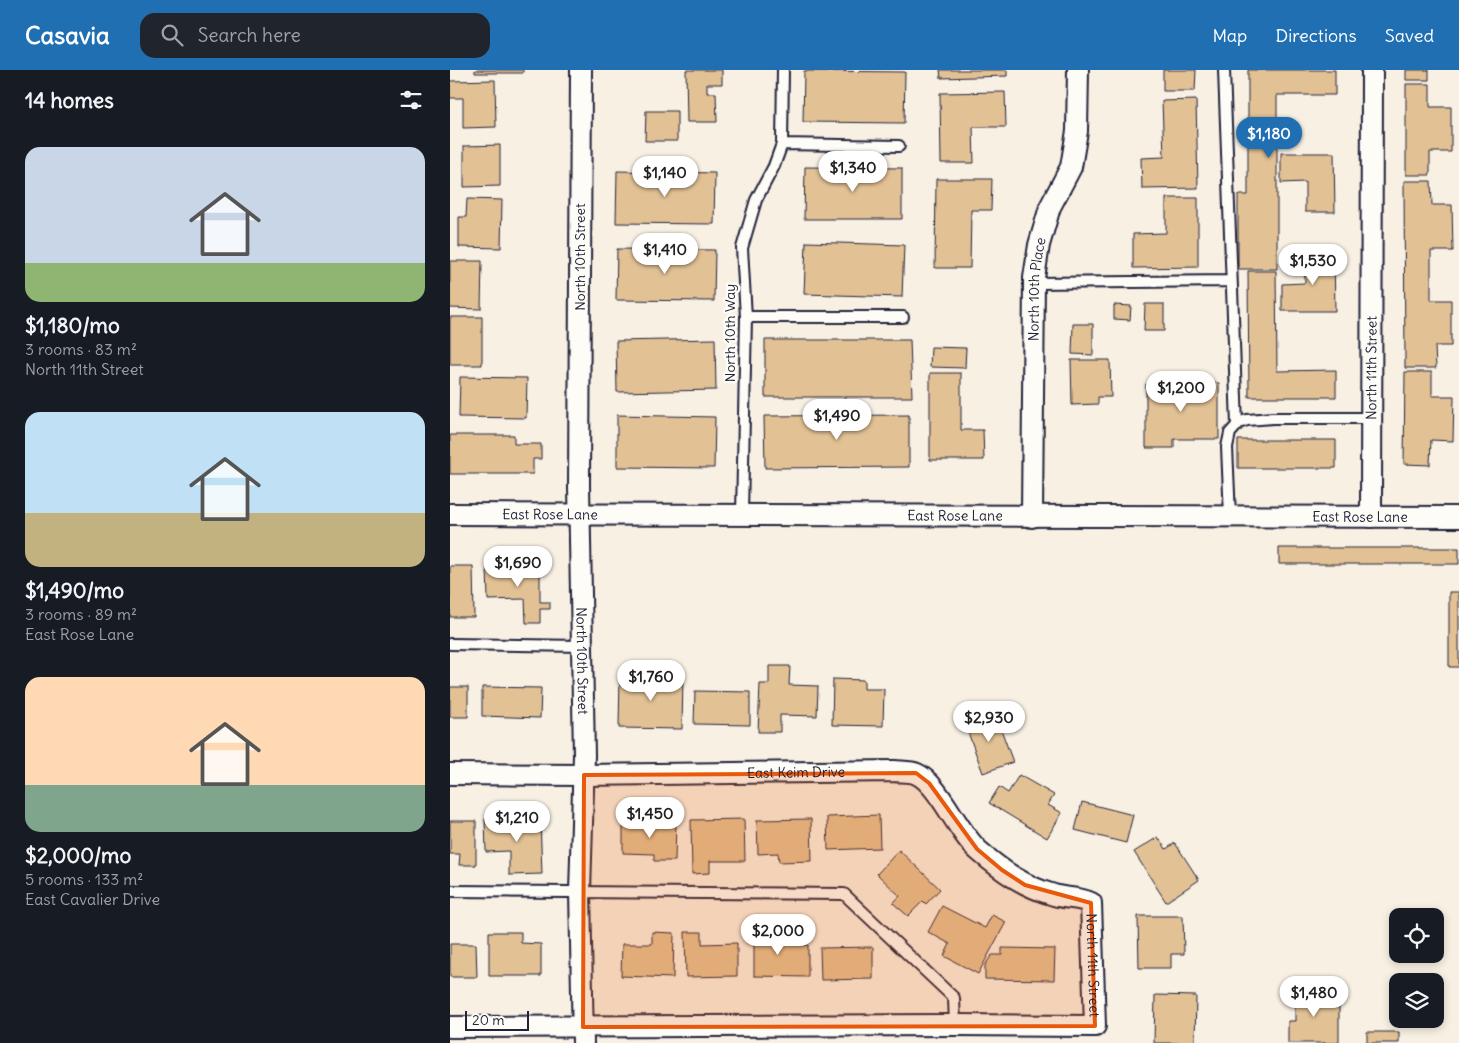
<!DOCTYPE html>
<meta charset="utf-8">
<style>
:root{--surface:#171b24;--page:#20242c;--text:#f1f3f6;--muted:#9ea1a6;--accent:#1f6fb2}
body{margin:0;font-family:Delius,sans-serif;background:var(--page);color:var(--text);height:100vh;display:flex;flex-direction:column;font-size:19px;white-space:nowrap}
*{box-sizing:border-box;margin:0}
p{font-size:16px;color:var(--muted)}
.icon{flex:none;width:28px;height:28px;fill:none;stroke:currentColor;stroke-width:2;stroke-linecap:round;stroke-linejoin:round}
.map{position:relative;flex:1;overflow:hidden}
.panel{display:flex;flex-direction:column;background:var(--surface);width:450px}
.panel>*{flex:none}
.tools{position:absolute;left:939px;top:838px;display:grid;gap:10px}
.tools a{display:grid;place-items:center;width:55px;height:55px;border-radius:10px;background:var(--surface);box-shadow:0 2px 8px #0003;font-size:25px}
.scale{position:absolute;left:15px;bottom:12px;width:64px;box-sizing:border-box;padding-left:5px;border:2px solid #22223b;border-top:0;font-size:14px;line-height:18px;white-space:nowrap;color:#22223b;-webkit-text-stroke:4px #fdfcf7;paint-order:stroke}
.price{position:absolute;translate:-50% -42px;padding:0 11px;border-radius:18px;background:#fff;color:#222;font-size:16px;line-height:32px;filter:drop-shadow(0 1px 2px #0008)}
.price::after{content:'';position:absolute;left:50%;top:30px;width:15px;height:11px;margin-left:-8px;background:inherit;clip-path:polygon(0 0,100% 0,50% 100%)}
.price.on{background:var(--accent);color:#fff}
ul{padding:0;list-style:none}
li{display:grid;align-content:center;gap:10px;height:265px;padding:0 25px}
li span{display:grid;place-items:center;height:155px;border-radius:15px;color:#555}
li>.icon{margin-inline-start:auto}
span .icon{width:90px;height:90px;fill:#fffc;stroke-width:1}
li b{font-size:21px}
h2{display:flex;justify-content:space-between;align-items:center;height:60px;padding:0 25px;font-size:21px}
header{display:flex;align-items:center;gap:30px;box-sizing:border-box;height:70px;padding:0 25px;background:var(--accent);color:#fff}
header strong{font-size:24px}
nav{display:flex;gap:28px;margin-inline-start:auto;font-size:18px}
.search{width:350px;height:45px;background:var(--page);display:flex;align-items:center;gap:12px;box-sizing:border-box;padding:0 18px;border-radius:15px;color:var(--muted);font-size:19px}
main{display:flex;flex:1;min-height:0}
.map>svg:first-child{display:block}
</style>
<header>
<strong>Casavia</strong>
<div class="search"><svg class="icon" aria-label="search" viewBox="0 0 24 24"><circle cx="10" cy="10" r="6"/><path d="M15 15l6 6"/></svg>Search here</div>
<nav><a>Map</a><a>Directions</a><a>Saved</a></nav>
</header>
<main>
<section class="panel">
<h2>14 homes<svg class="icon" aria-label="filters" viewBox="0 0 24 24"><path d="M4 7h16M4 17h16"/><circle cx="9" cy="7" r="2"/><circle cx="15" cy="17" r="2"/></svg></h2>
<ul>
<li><span style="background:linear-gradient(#c9d6e8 75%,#8fb573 0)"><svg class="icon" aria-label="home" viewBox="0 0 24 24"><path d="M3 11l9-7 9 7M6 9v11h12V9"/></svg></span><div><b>$1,180/mo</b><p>3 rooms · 83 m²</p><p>North 11th Street</p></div></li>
<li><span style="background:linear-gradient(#bfe0f5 65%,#c2b280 0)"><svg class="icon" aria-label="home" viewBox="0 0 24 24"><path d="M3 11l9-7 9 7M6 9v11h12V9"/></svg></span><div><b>$1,490/mo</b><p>3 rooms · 89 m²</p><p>East Rose Lane</p></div></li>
<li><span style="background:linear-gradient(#ffd9b3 70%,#7fa58c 0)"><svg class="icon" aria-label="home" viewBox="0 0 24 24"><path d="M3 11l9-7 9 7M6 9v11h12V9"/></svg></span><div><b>$2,000/mo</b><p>5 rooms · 133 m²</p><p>East Cavalier Drive</p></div></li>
</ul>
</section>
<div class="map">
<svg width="1009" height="973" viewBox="0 0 1009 973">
<rect width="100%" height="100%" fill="#f8f0e3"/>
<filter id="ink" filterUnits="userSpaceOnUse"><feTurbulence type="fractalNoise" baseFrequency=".02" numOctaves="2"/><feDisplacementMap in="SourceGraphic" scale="10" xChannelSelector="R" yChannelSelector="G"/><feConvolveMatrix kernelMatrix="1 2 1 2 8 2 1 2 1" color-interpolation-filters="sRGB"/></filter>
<g filter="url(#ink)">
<path fill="#e2c194" stroke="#22223b" d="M25,0h48v3h-48z
M236,0h36v14h-15v9h9l1,29h-30z
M490,0h67v6l-66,2z
M713,0h33l-1,21h-32z
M798,0h87v25h-58v174h-39v-74h10z
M956,0h23v10h-23z
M354,1l101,1 -1,51 -101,-1z
M45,10l1,47 -33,1v-30h-13v-17z
M956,14h24v23h21v45h-21v23h-24z
M555,22l1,35h-33l1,36h-33l-1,-70z
M746,30l2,88 -56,1 -1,-31 23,-1 -2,-56z
M196,41h31v30h-32z
M50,75v41l-36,1v-41z
M831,83h53l1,59h-30v-30l-24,1z
M355,97l97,1v51h-98z
M167,101l98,2 -1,51 -98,-1z
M486,109h56l-1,31h-20l-1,58h-35z
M954,111h27l1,24h20l1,46h-22v49h20v46h-16l1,22h-31z
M716,128h32v69l-65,1v-34l33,-1z
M17,129l35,1 -1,48 -42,-1v-30h7z
M356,172l98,3 -2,52 -98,-3z
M167,179l98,1 -1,51 -98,-1z
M884,182l1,59h-53v-27l23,-1 -1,-30z
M0,191h32l-1,48 -31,-1z
M798,201h28l1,100 59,-1v27h-87z
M695,234h19v27h-20z
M664,235l17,1 -1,14 -16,-1z
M0,247h32v48h-32z
M623,254h20v31l-21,-1z
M265,269l1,51 -99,2 -1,-51z
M315,270h145l2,57h-147z
M481,277l35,1 -1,20 -35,-1z
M621,290h39l1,37h-13v7l-26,1z
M955,302h27v24h22l-1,45 -22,-1 -1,25 -26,-1z
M480,303h31v57h22l1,30h-54z
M10,307l67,1 -1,40 -67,-1z
M769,313v56h-45v9h-28v-64z
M167,345l98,2 -1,51 -97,-1z
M459,345v52l-144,1 -1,-52z
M0,365h64v9h27v15h-8v15h-83z
M788,370h98v28h-98z
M829,478h180v16h-180z
M0,496h23l1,51h-24z
M90,496v36h10v7h-10v14h-14l-1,-24 -37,1 -1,-33z
M999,522h10v75h-10z
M319,596h21l-1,19 29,1 -1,30 -37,-1v17h-22l2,-48h9z
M170,605l63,1 -1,53 -63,-1z
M383,609l31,1v9h20l-1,37 -51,-1z
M0,617h18v30h-18z
M32,617l59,1 -1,30 -58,-2z
M245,621l55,1v33l-56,-1z
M545,643l18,49 -30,11 -18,-49z
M569,705l35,20 -6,10 14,8 -15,25 -58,-35 10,-16 9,6z
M632,732l51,13 -7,28 -51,-13z
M429,745l1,33 -52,2 -1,-33z
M90,748l2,56 -33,1v-24l-23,1 -1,-33z
M294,749l1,42h-35v12l-18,1 -1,-54z
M361,749l1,42 -33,1 -1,-9 -20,1 -1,-34z
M173,750l53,1 -1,40h-21v-7l-31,-1z
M0,751h26v44h-17l1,-11h-10z
M708,767l8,12 9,-6 24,37 -33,22 -32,-50z
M449,780l41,39 -14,15 -3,-3 -15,15 -15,-13 7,-7 -23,-22z
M492,836l43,22 7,-13 14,7 -28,52 -34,-18 6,-12 -22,-12z
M688,846h45l1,38h-13v14h-32z
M304,857h23v17l31,1v32l-54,-1z
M39,862h32v11l20,1v32h-52z
M202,862l22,1 -1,45 -52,-2 1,-32h30z
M235,862h17v12l35,-1v33l-51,1z
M0,874h26l1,33h-27z
M423,877v32l-52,1 -1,-32z
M552,878l53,1 -1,31 -69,-1v-14l7,-10h10z
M845,918l34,1v15h10v39h-51v-22h7z
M705,925l41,1 -1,47h-41z
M917,962h32v11h-32z"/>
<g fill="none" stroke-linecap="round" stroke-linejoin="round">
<defs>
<path id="lane" d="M774,0l13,355
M332,74l117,2
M584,213l197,-2
M296,247h157
M292,444l4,-197 -4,-69 14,-48 18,-34 8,-22 1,-74
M780,447l-3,-70 3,-14 9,-10 8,-3 26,-2h99
M0,574l132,2
M0,821l394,3 110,104 1,27"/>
<g id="street">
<path id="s1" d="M131,0l-2,416 5,269 -4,137 3,151"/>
<path id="s2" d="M0,444l1009,3"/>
<path id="s3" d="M582,447l2,-239 5,-33 11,-38 21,-40 6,-36 1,-61"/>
<path id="s4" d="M921,447l1,-447"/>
<path id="s5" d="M0,704l134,1 310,-4c7,1 16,0 23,3 22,10 41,59 62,77 23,20 46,36 75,44 13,4 25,2 37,8l4,123 -140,-1 -505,2"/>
</g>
</defs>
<use href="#lane" stroke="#22223b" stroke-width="14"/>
<use href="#street" stroke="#22223b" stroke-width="24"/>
<use href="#lane" stroke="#fdfcf7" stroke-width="10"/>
<use href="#street" stroke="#fdfcf7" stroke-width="20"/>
</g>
</g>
<path fill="#e8590c" fill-opacity="0.2" stroke="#e8590c" stroke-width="4" stroke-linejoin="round" d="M466,703l13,10 48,66 25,21 23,15 66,18 4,123 -512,1 1,-252z"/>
<g text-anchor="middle" stroke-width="5" stroke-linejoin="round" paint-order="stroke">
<g font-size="14" fill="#22223b" stroke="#fdfcf7">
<text transform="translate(130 187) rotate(-90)" y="5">North 10th Street</text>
<text dy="5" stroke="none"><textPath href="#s3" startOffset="228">North 10th Place</textPath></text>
<text transform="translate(280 263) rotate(-90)" y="5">North 10th Way</text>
<text dy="5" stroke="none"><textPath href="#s4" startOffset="149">North 11th Street</textPath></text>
<text dy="5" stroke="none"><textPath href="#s2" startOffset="100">East Rose Lane</textPath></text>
<text dy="5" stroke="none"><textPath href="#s2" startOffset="505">East Rose Lane</textPath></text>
<text dy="5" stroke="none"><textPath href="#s2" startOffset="910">East Rose Lane</textPath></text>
<text dy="5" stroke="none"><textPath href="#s1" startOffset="591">North 10th Street</textPath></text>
<text dy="5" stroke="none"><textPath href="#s5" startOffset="346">East Keim Drive</textPath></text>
<text dy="5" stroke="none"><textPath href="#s5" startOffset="755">North 11th Street</textPath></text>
</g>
</g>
</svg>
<div class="tools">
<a><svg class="icon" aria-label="locate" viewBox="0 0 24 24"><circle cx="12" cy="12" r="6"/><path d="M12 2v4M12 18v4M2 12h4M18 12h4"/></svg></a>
<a><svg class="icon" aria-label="layers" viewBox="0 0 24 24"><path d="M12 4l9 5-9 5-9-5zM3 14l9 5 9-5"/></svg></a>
</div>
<div class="scale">20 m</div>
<b class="price on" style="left:819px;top:89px">$1,180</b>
<b class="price" style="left:403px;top:123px">$1,340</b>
<b class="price" style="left:215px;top:128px">$1,140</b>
<b class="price" style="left:215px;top:205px">$1,410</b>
<b class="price" style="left:863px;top:216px">$1,530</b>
<b class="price" style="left:731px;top:343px">$1,200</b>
<b class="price" style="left:387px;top:371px">$1,490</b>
<b class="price" style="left:68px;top:518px">$1,690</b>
<b class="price" style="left:201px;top:632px">$1,760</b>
<b class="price" style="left:539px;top:673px">$2,930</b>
<b class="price" style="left:200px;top:769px">$1,450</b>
<b class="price" style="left:67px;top:773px">$1,210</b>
<b class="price" style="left:328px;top:886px">$2,000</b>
<b class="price" style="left:864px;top:948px">$1,480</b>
</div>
</main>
